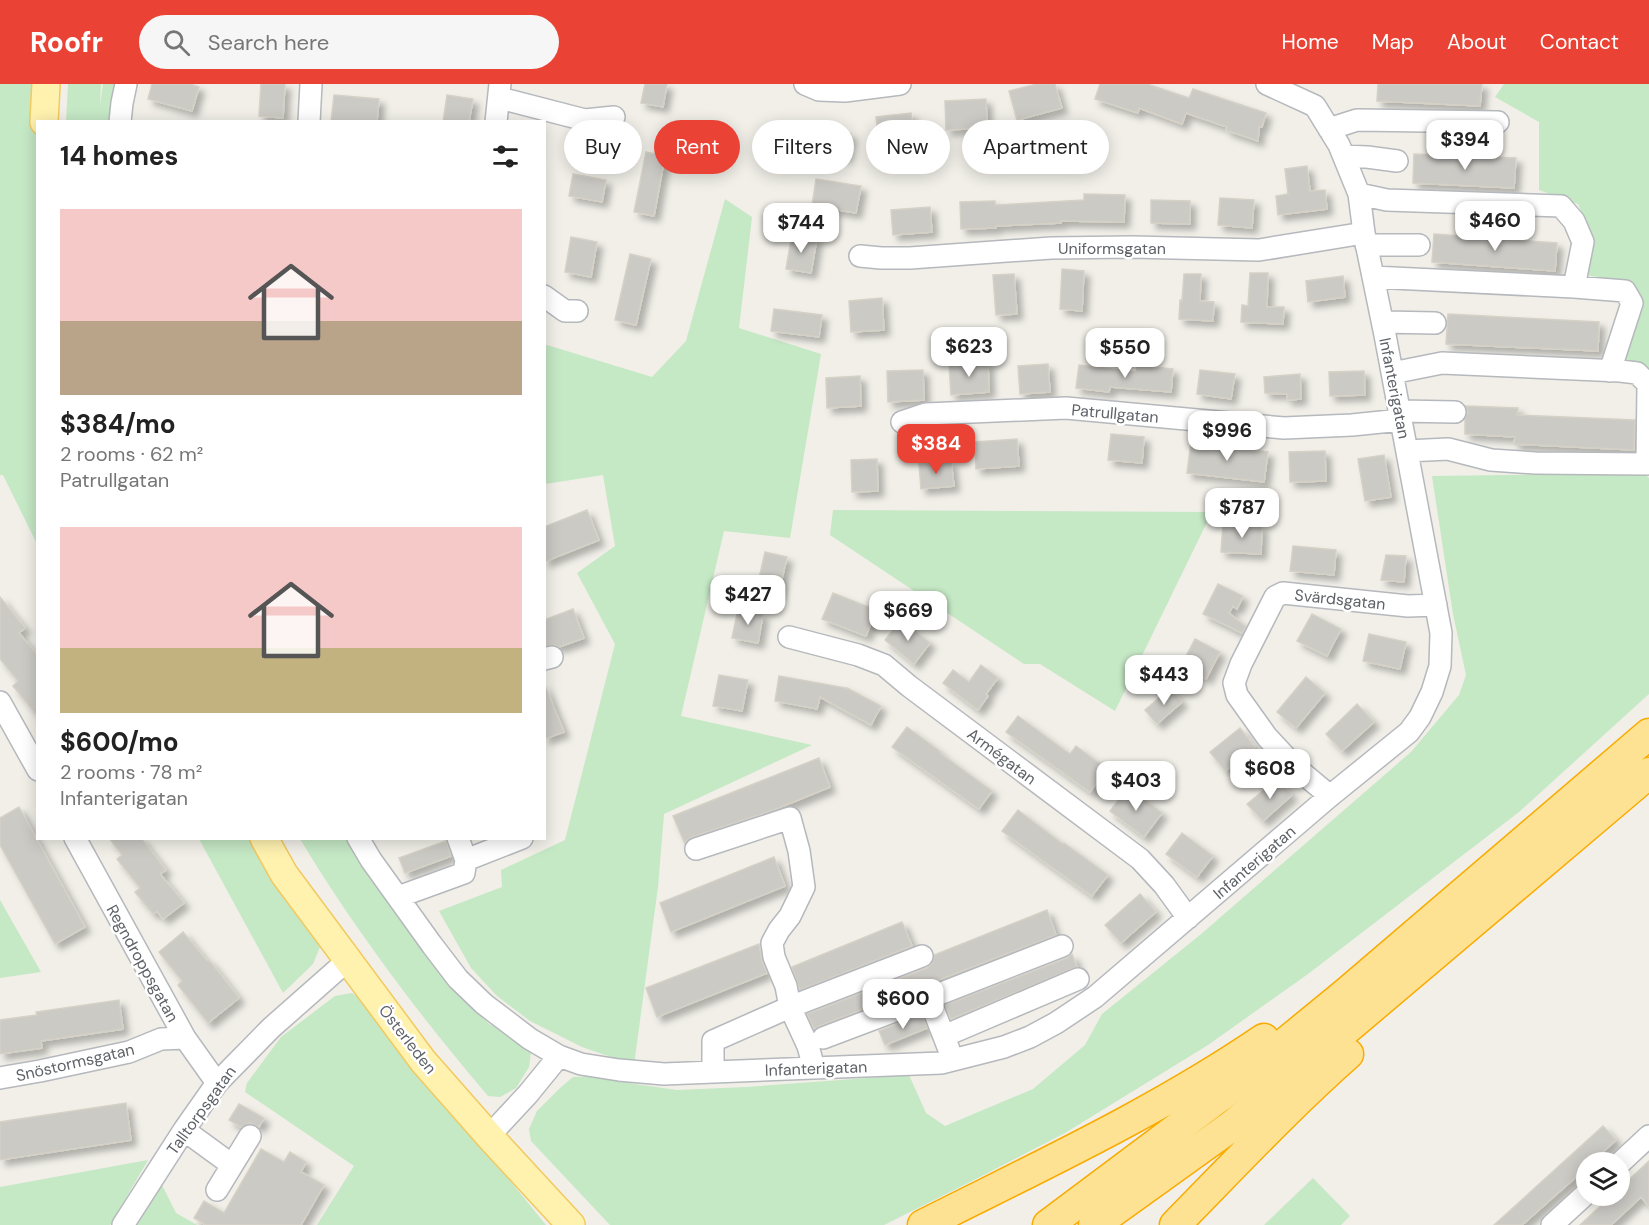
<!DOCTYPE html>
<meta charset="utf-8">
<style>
:root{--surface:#fff;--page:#f6f6f6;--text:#222;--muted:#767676;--accent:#ea4335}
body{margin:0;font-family:"DM Sans",sans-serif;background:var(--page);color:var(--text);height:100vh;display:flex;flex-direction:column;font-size:22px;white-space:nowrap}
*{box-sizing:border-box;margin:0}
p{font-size:20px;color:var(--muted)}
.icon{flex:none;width:33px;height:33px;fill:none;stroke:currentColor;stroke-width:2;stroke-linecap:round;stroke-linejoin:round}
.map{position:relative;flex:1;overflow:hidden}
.drawer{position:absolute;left:36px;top:36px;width:510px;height:720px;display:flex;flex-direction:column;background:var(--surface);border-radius:0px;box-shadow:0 3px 15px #0003}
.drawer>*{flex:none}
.hud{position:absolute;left:564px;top:36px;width:570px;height:54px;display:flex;gap:12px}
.tools{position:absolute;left:1576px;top:1068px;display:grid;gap:12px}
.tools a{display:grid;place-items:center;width:54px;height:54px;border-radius:50%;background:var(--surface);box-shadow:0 3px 15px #0003;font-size:30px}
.price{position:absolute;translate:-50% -51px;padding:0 14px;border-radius:12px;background:#fff;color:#222;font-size:20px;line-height:39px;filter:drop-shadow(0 2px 3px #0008)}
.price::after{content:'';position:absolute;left:50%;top:36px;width:18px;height:14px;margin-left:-9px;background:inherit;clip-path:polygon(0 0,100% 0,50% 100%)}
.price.selected{background:var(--accent);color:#fff}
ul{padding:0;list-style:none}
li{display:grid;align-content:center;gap:12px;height:318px;padding:0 24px}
li span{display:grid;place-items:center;height:186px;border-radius:0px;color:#555}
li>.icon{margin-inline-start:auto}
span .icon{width:108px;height:108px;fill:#fffc;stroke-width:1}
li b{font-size:26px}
h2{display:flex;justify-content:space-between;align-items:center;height:72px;padding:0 24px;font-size:26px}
.chip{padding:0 21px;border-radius:27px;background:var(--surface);box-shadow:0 3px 15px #0003;font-size:21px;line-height:54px}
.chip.selected{background:var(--accent);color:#fff}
header{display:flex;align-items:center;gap:36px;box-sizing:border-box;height:84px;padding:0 30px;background:var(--accent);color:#fff}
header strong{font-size:28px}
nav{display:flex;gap:33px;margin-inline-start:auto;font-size:21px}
.search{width:420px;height:54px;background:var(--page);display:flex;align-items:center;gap:15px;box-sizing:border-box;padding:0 21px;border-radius:33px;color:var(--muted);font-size:22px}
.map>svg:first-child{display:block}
</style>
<header>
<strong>Roofr</strong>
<div class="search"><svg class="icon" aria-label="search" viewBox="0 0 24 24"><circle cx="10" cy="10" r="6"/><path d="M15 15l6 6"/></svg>Search here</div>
<nav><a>Home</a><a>Map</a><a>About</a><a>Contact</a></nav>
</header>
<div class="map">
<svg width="1649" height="1141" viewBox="0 0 1649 1141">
<defs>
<filter id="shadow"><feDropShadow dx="5.5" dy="5.5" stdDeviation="3" flood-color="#0004"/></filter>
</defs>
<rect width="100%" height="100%" fill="#f1efe8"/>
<path fill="#c5e8c5" d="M0,0h39l-3,99 2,47 -1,314 -34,-69h-3z
M68,0h33l-1,22 3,-22h15l-6,37 -46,1z
M1504,0h145v284l-26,-6 15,-71 -14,-10 -39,-6 5,-44 -12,-27 -39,-14v-68l-44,-25z
M725,115l27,18 -13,111 82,26 -31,184 -66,-7 -43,185 131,29 -148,69 -6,73 -24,178 -52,-18 -52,-26 -33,-25 -26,-28 -32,-57 63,-24 -1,-17 64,-30 50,-196 -38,-71 38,-27 -12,-71 -58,9v-137l2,-2 105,32 34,-36z
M1643,389l6,5v216l-130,118 -211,162 -100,71 -143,88 -95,49 -86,43h-274l-79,-84 -2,-12 8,-18 23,-23 13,-11 27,-1 35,8 42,6 69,-3 163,-12 17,38 19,13 88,-37 52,-44 17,-31 98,-79 211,-183 48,-57 7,-20 -13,-61 -21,-138z
M833,426l379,2 -97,199 -75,-47h-16l-194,-129z
M199,755h53l68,108 -7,17 -30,29z
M300,755h48l95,137 45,47 26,15 17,14 -2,15 -13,21 -16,9 -12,-1c-69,-81 -133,-166 -188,-257z
M0,816l41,72 -41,6z
M352,909l13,9 181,223h-229l37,-59 -109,-74 2,-9 34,-46 54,-41z
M148,1076l-38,65h-110v-38z
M1313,1094l37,38 -9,9h-77z
M162,1101l14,28 21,12h-61z"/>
<path fill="#cccac5" stroke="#d6d1c6" stroke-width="1.5" filter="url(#shadow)" d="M152,0h38l9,3 -7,24 -44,-12z
M261,0h24l-2,34 -24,-2z
M645,0h22l-4,23 -22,-4z
M1037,0h18l7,24 -45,12 -8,-29z
M1100,0h47l42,14 4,-9 73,24 -4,14h-3l-1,14 -32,-11 1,-3 -41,-14 -4,11 -43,-16 -1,5 -43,-14z
M1378,0h104l-2,22 -103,-5z
M334,11l45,4 -2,23h-46z
M447,11l26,4 -4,23h-26z
M986,15l1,29 -41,2 -1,-29z
M911,29l3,24 -35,5 -3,-25z
M808,41l43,9 -5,23 -43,-9z
M646,68l19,4 -11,60 -20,-4z
M1414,70l102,4 -2,30 -101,-5z
M1307,82l3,25 15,-1 2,19 -49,6 -2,-19 12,-2 -3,-25z
M573,90l33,6 -4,22 -33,-6z
M816,95l45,7 -5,27 -44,-7z
M1084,110l41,1 -1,27 -63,-1v2l-65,3v2l-35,1 -1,-27 35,-1v4l89,-5z
M1220,114l34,2 -2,28 -34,-3z
M1151,116l39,1v23l-39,-1z
M930,123l2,25 -39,3 -2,-25z
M792,150l25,4 -6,35 -25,-4z
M1434,150l123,9 -2,28 -123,-9z
M571,153l26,5 -6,35 -26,-5z
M630,170l21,5 -15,66 -21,-5z
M1062,185l22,2 -2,40 -22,-2z
M1250,189h18l-1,34h17l-1,17 -42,-2 1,-17 6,1z
M1014,190l3,40 -21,1 -3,-40z
M1184,190h17l-1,27 14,1 -1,19 -34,-2 1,-19 2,1z
M1343,192l2,21 -37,5 -2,-21z
M882,214l2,32 -33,2 -2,-31z
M774,225l48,6 -3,22 -48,-6z
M1448,230l151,8 -1,29 -152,-7z
M988,278l1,30 -38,3 -2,-31z
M1048,280l2,28 -30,2 -2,-28z
M1079,281l57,7 1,-7 36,4 -2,23 -61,-5 -1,5 -33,-4z
M923,286l1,30 -36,2 -1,-31z
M1200,286l35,4 -4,25 -34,-5z
M1364,287l1,24 -35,1 -1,-24z
M1300,290l1,25 -14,1v-6l-22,-1 -1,-16z
M860,292l1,30 -34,2 -1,-30z
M1466,322l52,2 -1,7 118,5 -1,30 -120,-6 1,-7 -50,-3v-15l3,-6z
M1111,350l33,3 -2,26 -34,-3z
M1017,355l2,27 -43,3 -1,-27z
M1191,358l77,10 -4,30 -77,-9z
M1325,367l1,30 -36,1 -1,-30z
M1384,371l7,42 -26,4 -7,-42z
M877,375l1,32 -26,1 -1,-32z
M951,377l3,25 -33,3 -2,-25z
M587,426l12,30 -55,22v-35z
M1223,440l39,2 -1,28 -40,-2z
M1293,462l43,4 -2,25 -44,-4z
M765,468l22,5 -9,39 -22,-4z
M1386,471l20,1 -2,26 -23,-2z
M1218,500l25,12 -6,13 -4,-3 -4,7 17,14 -4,6 -39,-19z
M833,509l43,17 -10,26 -44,-17z
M0,513l25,31 -6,5 19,23v61l-25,-31 5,-5 -18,-22z
M573,525l11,29 -25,9 -4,-2 -11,1v-26z
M738,525l25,5 -5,29 -26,-5z
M1312,530l29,15 -14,27 -30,-15z
M901,536l29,23 -16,21 -29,-24z
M1369,550l37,8 -6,27 -37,-8z
M1195,555l25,13 -14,27 -25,-13z
M981,581l17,13 -12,16 2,2 -10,14 -35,-27 10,-13 16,12z
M719,591l29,5 -6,31 -29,-5z
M779,592l67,12 -1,2 2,-2 34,18 -10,19 -51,-28 -3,12 -42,-8z
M1306,593l19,16 -29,35 -19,-16z
M544,599l20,49 -20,7z
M1170,604l12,14 -25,22 -12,-14z
M1357,620l17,18 -32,29 -16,-17z
M1018,632l52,38 6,-8 31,23 -17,23 -84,-60z
M907,643l34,25 -1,1 52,38 -13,18 -87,-62z
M1240,644l15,19 -30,24 -15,-19z
M819,674l11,29 -59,24 -79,26 -5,3 -2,4 -12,-28z
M1277,695l15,16 -29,26 -16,-17z
M1128,703l34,26 -18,24 -34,-26z
M19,723l66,120 -30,17 -55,-99v-27z
M1018,726l45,34 1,-1 44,32 -16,21 -90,-65z
M1182,749l31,23 -16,21 -31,-23z
M109,754h32l25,32 -6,4 24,29 -21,16 -6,-8 -4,3 -18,-22 5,-4 -23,-29 5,-4z
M446,757l5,15 -46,17 -6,-15z
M774,773l11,29 -114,46 -11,-29z
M1140,810l16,18 -35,31 -16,-18z
M1047,826l9,25 -237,91 -5,3 -7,-15 120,-46 5,-5 2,-8z
M902,838l10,24 -112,44 -8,-23z
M183,848l24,29 2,-1 30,38 -31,25 -30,-38 4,-4 -23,-29z
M759,860l3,18 5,11 -110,44 -11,-29z
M1072,870l5,13 -126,52 -6,-14 122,-47z
M119,916l4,29 -82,12 1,7 -42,6v-34l37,-5 -1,-3z
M922,930l5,14 -42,17 -6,-14z
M126,1019l5,37 -131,20v-38z
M239,1020l25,14 -5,9 -9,-4 -9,4 -12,-7z
M1603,1042l13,14 -24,22h-5v5l-2,2 -63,56h-28z
M261,1065l23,13 6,-10 16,10 -5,10 23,13 -23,40h-95l-12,-7 10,-17 20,12z
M1649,1077v45l-8,-9 -30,28h-31l31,-29h9v-8z"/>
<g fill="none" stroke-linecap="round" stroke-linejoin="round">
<defs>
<path id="minor" d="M805,0l14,6 26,1 55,-7
M500,14l85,22 29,-3
M120,38l2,-19 4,-19
M309,38l2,-38
M496,38l4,-38
M1329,45l28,-9 141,2
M1344,72l23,1 30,4
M1359,110l28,6 174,6 13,15 9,21 -9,45
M1366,161h53
M860,172l21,2h29l141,-10 81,-1 127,3 105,-17
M1373,193l201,10 51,4 7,12 -22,68
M544,212l21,15h12
M1383,238l52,1
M1392,289l50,-10 178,8 17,2 11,11 -1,80 -112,-1 -44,-3 -43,-11 -41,2
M1399,327l56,1
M902,338l24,-8 140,-6 218,20 68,-3 49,-5
M789,553l69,18 26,10 25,21 231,173 24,26 24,33
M544,575l8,-2
M0,618l38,68
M1330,712l-36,-30 -27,-29 -30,-42 -3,-12 7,-19 34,-67 8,-4 125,13 28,-1
M75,754l110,200 32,45
M358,754l13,22 61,85 26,34 26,25 46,35 29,17 22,8 38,6 45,4 277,-11 63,-16 26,-10 26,-14 39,-26 235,-201 79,-64 11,-15 12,-25 8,-26 1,-33 -56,-298 -21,-102 -5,-39 -20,-49 -24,-39 -48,-22
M458,754l8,22 56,-22
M696,765l94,-31 9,33 5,36 -14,29 -11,14 -7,13 2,14 12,29 4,21 18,39 6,22
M398,813l66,-24 2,-13
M929,914l133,-52
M944,952l134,-57
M823,954l106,-40 24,62
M713,988v-31l77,-34 132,-51
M0,994l40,-7 89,-19 32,-13 24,-1
M184,1046l48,35
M489,1052l39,-42 31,-38
M1620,1079l29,-27
M217,1106l33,-54
M123,1141l61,-95 33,-47 54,-55 77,-68
M1552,1141l35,-32"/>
<path id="major" d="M44,38l2,-38
M264,754l20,36 139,187 66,75 82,89"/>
<path id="highway" d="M923,1141c115,-58 234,-113 341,-186
M1048,1141l175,-131 122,-100 304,-260
M1094,1141l139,-100 416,-352
M1175,1141c57,-58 112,-117 173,-171"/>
</defs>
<use href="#minor" stroke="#b5b8bc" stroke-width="24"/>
<use href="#major" stroke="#f2c960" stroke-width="30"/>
<use href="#highway" stroke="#f9ab00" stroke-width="33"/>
<use href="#minor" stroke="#fff" stroke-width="21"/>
<use href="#major" stroke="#fff2af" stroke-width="27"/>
<use href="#highway" stroke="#fde293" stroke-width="30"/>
</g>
<g text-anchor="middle" stroke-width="5" stroke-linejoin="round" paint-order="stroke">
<g font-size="16" fill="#5f6368" stroke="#fff">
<text x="1112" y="170">Uniformsgatan</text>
<text transform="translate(1395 304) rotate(79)" y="6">Infanterigatan</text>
<text transform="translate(1115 329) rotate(5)" y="6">Patrullgatan</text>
<text transform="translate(1340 515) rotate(6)" y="6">Svärdsgatan</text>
<text transform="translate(1002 672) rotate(37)" y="6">Armégatan</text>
<text transform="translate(1254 778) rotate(-41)" y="6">Infanterigatan</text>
<text transform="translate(143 879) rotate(61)" y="6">Regndroppsgatan</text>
<text transform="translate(408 955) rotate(52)" y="6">Österleden</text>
<text transform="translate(75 978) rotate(-13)" y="6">Snöstormsgatan</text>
<text transform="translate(816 984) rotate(-2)" y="6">Infanterigatan</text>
<text transform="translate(201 1026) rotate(-54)" y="6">Talltorpsgatan</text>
</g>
</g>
</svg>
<div class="tools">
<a><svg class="icon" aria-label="layers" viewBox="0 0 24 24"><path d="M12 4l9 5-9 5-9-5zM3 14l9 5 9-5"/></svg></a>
</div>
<b class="price" style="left:1465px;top:87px">$394</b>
<b class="price" style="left:1495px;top:168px">$460</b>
<b class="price" style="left:801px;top:170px">$744</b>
<b class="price" style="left:969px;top:294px">$623</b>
<b class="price" style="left:1125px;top:295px">$550</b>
<b class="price" style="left:1227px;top:378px">$996</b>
<b class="price selected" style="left:936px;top:391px">$384</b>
<b class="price" style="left:1242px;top:455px">$787</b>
<b class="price" style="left:748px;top:542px">$427</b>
<b class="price" style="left:908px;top:558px">$669</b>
<b class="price" style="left:1164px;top:622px">$443</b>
<b class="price" style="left:1270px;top:716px">$608</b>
<b class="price" style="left:1136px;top:728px">$403</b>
<b class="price" style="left:903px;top:946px">$600</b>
<div class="hud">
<a class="chip">Buy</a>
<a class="chip selected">Rent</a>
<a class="chip">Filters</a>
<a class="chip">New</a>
<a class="chip">Apartment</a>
</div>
<section class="drawer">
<h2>14 homes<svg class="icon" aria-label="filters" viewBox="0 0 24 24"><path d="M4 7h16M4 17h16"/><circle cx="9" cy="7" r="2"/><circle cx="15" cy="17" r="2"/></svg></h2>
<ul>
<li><span style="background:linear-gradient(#f6c9c9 60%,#b9a48a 0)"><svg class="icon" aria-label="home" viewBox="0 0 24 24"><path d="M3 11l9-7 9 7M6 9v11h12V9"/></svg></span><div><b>$384/mo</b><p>2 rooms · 62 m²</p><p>Patrullgatan</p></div></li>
<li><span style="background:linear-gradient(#f6c9c9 65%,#c2b280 0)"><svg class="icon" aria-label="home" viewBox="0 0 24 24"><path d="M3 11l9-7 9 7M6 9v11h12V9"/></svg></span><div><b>$600/mo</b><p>2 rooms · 78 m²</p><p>Infanterigatan</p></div></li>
</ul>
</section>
</div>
